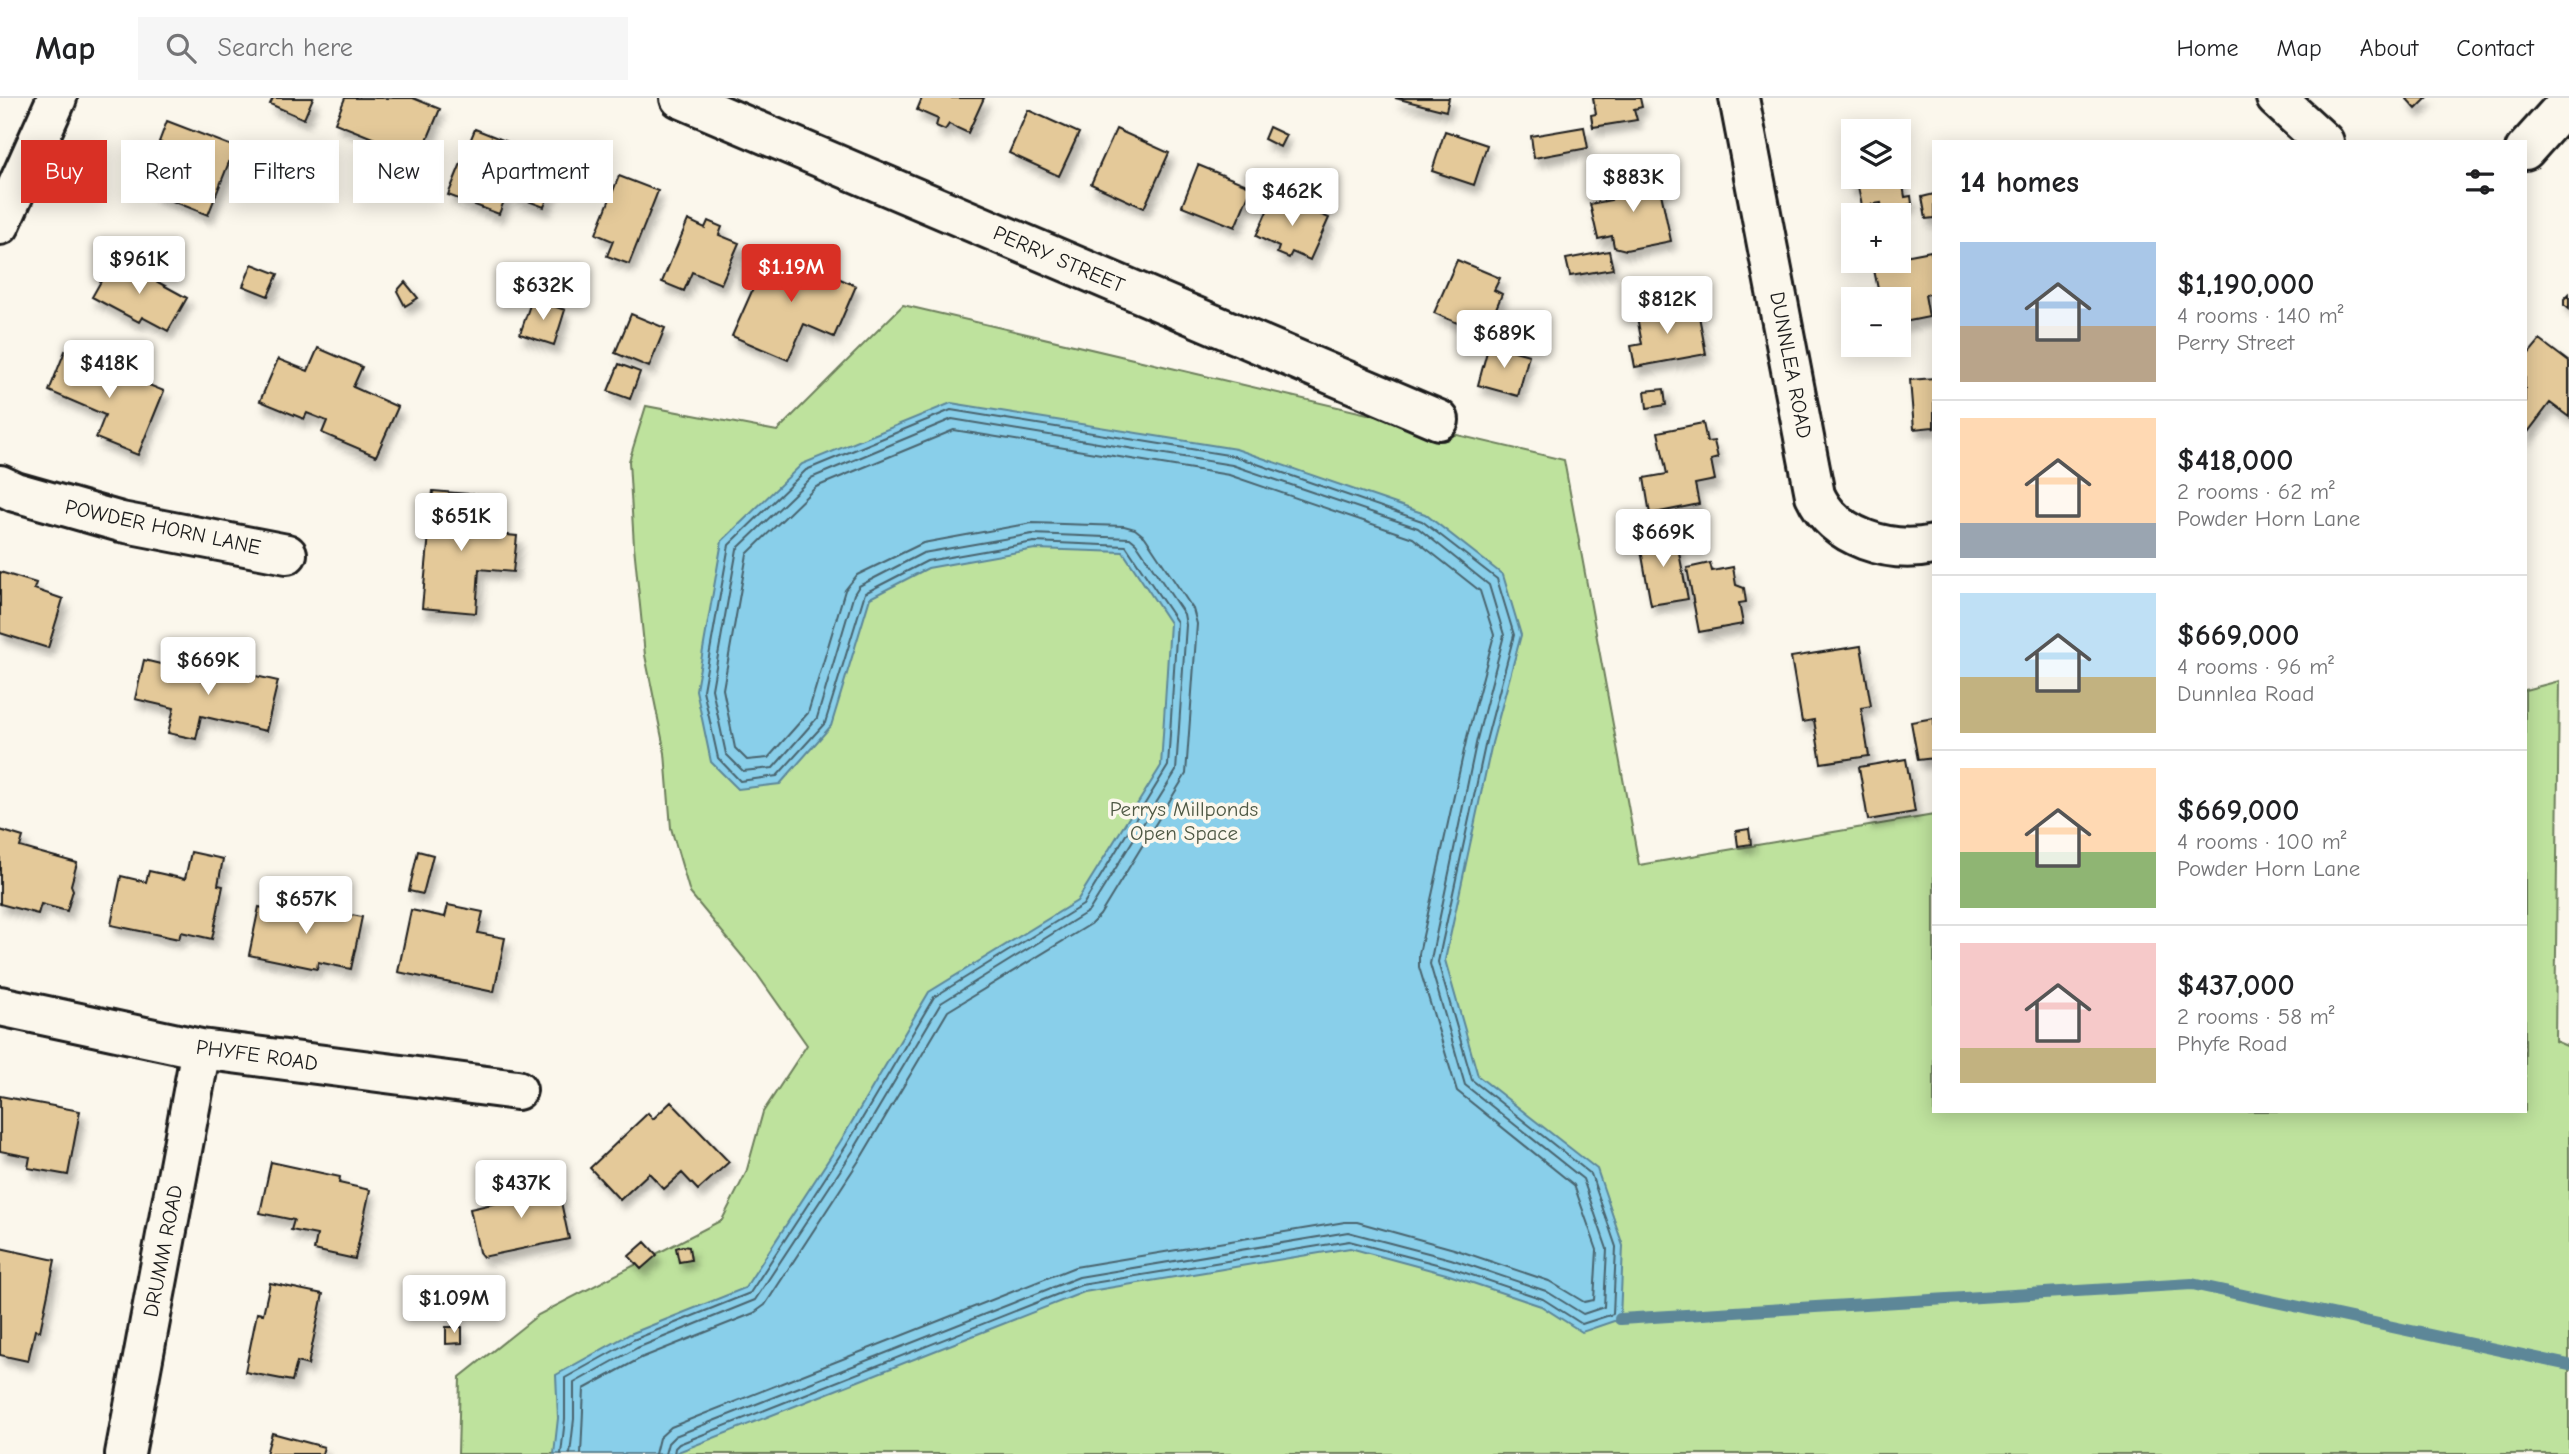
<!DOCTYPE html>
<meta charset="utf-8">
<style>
:root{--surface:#fff;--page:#f6f6f6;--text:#202124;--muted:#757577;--line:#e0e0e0;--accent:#d93025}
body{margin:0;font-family:"Comic Neue",sans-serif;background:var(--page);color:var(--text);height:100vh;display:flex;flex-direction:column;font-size:26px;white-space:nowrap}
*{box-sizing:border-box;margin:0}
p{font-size:23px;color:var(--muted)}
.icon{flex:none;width:38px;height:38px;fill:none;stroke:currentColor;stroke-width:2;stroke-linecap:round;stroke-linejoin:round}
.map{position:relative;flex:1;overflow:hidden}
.panel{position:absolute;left:1932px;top:42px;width:595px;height:973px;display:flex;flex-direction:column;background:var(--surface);border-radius:0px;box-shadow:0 4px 18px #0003}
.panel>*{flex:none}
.guide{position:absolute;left:21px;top:42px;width:665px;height:63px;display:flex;gap:14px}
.tools{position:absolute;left:1841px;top:21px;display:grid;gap:14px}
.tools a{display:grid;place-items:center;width:70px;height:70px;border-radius:0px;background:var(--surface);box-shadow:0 4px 18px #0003;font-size:35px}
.price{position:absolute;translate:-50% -60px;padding:0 16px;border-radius:7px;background:#fff;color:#222;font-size:23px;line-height:46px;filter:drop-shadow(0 2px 4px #0008)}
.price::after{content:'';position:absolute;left:50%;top:42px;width:21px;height:16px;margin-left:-10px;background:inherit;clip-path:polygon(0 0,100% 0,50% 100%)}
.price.current{background:var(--accent);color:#fff}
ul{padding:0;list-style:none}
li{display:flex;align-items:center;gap:21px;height:175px;padding:0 28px}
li+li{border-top:2px solid var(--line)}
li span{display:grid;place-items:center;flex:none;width:196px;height:140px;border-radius:0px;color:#555}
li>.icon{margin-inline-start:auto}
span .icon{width:84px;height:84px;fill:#fffc;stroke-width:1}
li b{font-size:30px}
h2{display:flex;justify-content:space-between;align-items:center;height:84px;padding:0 28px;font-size:30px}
.tag{padding:0 24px;border-radius:0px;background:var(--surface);box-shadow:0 4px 18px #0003;font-size:24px;line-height:63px}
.tag.current{background:var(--accent);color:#fff}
header{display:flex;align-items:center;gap:42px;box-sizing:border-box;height:98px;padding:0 35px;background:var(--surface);border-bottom:2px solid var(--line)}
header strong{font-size:33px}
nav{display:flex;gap:38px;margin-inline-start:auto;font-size:24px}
.search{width:490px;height:63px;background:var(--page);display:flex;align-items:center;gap:18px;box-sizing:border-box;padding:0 24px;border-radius:0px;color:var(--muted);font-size:26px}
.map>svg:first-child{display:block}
</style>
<header>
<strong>Map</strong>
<div class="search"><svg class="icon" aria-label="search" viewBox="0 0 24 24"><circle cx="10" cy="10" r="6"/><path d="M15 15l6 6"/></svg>Search here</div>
<nav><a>Home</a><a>Map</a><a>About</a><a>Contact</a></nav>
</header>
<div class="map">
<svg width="2569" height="1356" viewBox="0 0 2569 1356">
<defs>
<filter id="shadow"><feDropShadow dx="4.5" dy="8" stdDeviation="3.5" flood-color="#0004"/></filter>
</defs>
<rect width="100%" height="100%" fill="#fbf7ec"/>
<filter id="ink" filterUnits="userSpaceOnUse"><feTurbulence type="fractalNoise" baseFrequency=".0143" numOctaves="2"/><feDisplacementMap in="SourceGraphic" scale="14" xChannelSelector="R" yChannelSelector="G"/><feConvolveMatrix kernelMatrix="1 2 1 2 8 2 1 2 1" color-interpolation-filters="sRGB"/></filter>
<g filter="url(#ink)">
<path fill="#bee29d" stroke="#6d7f5c" stroke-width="2" d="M903,207l661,155 75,405 295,-50v296h591v-421l34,-9 -4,360 14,6v407h-2111l2,-77 78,-62 184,-95 24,-47 17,-61 44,-67 -50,-71 -67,-81 -19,-65 -6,-75 -20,-98 -11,-109 -5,-85 17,-55 131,25z"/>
<path fill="#89cfea" stroke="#5d8798" stroke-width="2" d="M951,305l285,46 189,65 78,61 18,60 -29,108 -47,217 33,116 119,93 26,77 -3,73 -38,13 -41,-26 -95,-32 -96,-26 -266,44 -411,162h-119l4,-36 -2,-43 74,-41 115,-46 95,-146 89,-150 148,-91 84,-135 9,-143 -47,-71 -88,-3 -107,19 -58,30 -39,128 -51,58 -42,5 -27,-27 -15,-72 26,-149 80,-77z"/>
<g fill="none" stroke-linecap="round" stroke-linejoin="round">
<path stroke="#48646e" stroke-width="2" d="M561,1356l4,-35v-41l68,-38 117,-47 96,-147 88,-149 149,-92 85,-139 9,-144 -51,-76 -92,-4 -107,19 -62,32 -40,130 -48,53 -37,5 -22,-23 -15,-68 26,-145 77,-75 145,-60 283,46 188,65 75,58 17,56 -28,106 -48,221 34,118 119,94 25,73 -3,67 -31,10 -39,-25 -95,-32 -99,-26 -268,44 -402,159 -4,4 -1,6
M570,1356l4,-35v-36l63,-35 118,-48 98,-149 88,-148 148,-92 87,-140 10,-146 -2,-11 -48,-71 -6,-5 -98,-4 -109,19 -64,33 -5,8 -37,124 -44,50 -30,3 -17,-17 -14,-65 25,-140 74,-71 141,-59 280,46 186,63 71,57 15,50 -27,104 -47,225 35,121 118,94 24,70 -3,58 -21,7 -37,-23 -95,-32 -103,-27 -269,45 -404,159 -7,7 -3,11
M581,1356l3,-65 57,-31 113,-45 11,-8 97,-149 86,-145 143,-87 9,-9 86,-141 11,-150 -4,-15 -48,-72 -10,-8 -11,-3 -92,-3 -109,20 -66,32 -12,15 -37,123 -40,45 -21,2 -12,-12 -12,-59 24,-135 69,-67 138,-57 275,45 184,63 67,53 14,44 -27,102 -48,217v13l38,124 117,94 23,65 -3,50 -10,2 -35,-21 -95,-32 -97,-27h-12l-270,45 -404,160 -12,11 -4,16"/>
<path stroke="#5d8798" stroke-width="12" d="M1620,1221l572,-35 377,81"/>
</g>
<path fill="#e4c999" stroke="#1c1c1c" stroke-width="2" filter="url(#shadow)" d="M273,0h40l-9,21 -34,-15z
M345,0h68l27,11 -20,48 -85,-34z
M922,0h62l-16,35 -19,-9 -4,6 -9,-4 2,-7 -21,-9z
M1395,0h54l-3,13z
M1593,0h47l2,9 -8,2 3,11 -44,7 -2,-12 5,-1z
M2406,0h21l-11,11z
M1028,12l51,23 -20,43 -50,-23z
M167,23l68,26 -27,68 -56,-22 17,-46 -10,-5z
M1269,29l17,8 -6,12 -16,-8z
M1584,29l4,21 -54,10 -3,-22z
M475,31l86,34 -17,44 -37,-14 -8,21 -51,-19z
M1116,31l53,24 -25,55 -53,-24z
M1445,33l42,14 -13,40 -42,-14z
M1899,63l6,36 6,-1 1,8 -30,5 -1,-6 -19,3 -4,-19 -8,1 -3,-17 6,-1v7h46z
M1198,67l54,22 -17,40 -53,-21z
M1657,76l14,67 -45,9 -12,-3 -2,-11 -14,3 -8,-35 21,-4 -3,-16z
M619,78l39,15 -29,73 -22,-8 6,-15 -17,-7z
M1934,96v24l-8,1 -4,-22z
M1274,97l55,23 -19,42 -18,-8 -3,6 -12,-5 2,-6 -23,-11z
M688,122l17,8 3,-7 14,6 -3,8 20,8 -18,41 -29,-12 -8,19 -22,-9z
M771,150l85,38 -22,51 -30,-13 -16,36 -56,-24z
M1609,153l4,18 -43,7 -4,-17z
M1931,153l3,16v26l-9,2 4,22 -30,6v-24h-30l-1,-8 10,-2 -4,-19 21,-4 -1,-5h5v-4z
M114,160l73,40 -19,33 -26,-14 -3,5 -47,-25z
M1457,162l43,18 -6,12 8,4 -9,22 -9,-4 -8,19 -42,-18z
M252,166l26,10 -10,22 -25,-10z
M405,184l13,16 -13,8 -8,-15z
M2569,196v15l-5,-4v-6z
M532,201l33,11 -11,35 -34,-11z
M1680,204l3,17 16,-3 7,38 -71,13 -4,-21 11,-2 -6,-33z
M631,216l34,14 -16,39 -34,-14z
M2540,242l29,22v55l-19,-14 -25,33v-78z
M1489,246l40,11 -11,41 -40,-11z
M318,250l44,19 -9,20 45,20 -22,49 -54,-23 5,-12 -20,-8 -3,6 -44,-18 18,-42 30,12z
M65,253l99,40 -26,64 -42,-17 9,-23 -56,-24z
M619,266l21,8 -10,27 -22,-8z
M1934,280v51l-1,-2 -19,2 -4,-49z
M1664,291l2,16 -19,3 -2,-17z
M1703,325l4,19 7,-1 4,17 -7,2 4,20 -20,4 4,20 -49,10 -6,-36 23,-4 -9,-42z
M433,393l46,4 -3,37 41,4 -4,36 -34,-3 -3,44 -54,-5z
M1675,434l13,67 -37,6 -12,-66z
M1710,465l2,8 21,-4 3,18 8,3 2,14 -7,1 4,21 -44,8 -12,-64z
M0,474l36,11 -2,6 29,10 -15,49 -48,-15z
M1861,548l10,60 -10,2 8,48 -48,7 -7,-43 -12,2 -11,-65z
M144,562l37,9 5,7 22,5 3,-15 67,15 -12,50 -65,-15 -5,23 -28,-6 6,-25 -39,-9z
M1934,620v40l-16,2 -7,-38z
M1906,661l9,53 -47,8 -9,-53z
M1749,731l2,15 -13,2 -2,-15z
M0,732l23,7 -3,10 57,16 -6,22 2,5 -6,21 -26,-7 -3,10 -38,-10z
M418,753l15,4 -10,39 -14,-3z
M191,754l32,7 -5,26 5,1 -11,53 -31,-7 -2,7 -68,-14 10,-49 25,6 3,-11 36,8z
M286,804l76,15 -11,52 -33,-7 -1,7 -68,-14 10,-48 25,6z
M448,807l35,7 -5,21 27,5 -11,54 -96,-20 13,-62 34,7z
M0,998l80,15 -12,64 -40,-7 2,-11 -30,-6z
M671,1004l58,60 -31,28 -16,-17 -18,16 -15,-16 -29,27 -30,-32 58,-55 5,6z
M271,1064l69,15 -1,6 31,7 -15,69 -41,-9 3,-15 -26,-5 3,-10 -34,-7z
M556,1081l13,60 -86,18 -4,-5 -9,-43 36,-8 -2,-10z
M645,1144l12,13 -16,14 -12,-13z
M682,1148l7,1 2,13 -12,2 -3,-14z
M0,1150l55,12 -15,71 -5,-1 -7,31 -28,-6z
M270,1185l53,11 -15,71 -11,-3 -5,19 -47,-9 12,-59 6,1z
M446,1229h16v16l-16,1z
M272,1335l52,14 -2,7h-56z"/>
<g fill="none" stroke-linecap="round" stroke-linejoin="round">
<defs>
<path id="minor" d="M680,0l759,322
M1739,0l76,397c20,44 75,59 119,50
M2276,0l48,44
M2525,52l44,-49
M0,387l15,7 106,30 166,32
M0,908l201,43 316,41
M125,1356l76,-405"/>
<path id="secondary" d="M0,127l57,-127"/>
</defs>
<use href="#minor" stroke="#1c1c1c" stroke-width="44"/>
<use href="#secondary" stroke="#1c1c1c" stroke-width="44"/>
<use href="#minor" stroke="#fbf7ec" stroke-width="38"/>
<use href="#secondary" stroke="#fbf7ec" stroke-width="38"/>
</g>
</g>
<g text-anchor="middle" stroke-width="7" stroke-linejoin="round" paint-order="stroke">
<g font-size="21" fill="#1c1c1c" stroke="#fbf7ec">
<text transform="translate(1059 161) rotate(23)" y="7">PERRY STREET</text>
<text transform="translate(1791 267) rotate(79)" y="7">DUNNLEA ROAD</text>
<text transform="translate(163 429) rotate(12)" y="7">POWDER HORN LANE</text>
<text transform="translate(257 957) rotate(8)" y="7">PHYFE ROAD</text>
<text transform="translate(163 1153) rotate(-79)" y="7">DRUMM ROAD</text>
</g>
<g font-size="21" fill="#4d5743" stroke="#fbf7ec">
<text x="1184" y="718">Perrys Millponds<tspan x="1184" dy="24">Open Space</tspan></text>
</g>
</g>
</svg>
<div class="tools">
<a><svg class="icon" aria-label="layers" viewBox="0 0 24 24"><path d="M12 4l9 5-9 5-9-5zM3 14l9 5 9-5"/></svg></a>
<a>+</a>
<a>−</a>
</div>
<b class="price" style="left:1633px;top:116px">$883K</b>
<b class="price" style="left:1292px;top:130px">$462K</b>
<b class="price" style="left:139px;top:198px">$961K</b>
<b class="price current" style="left:791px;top:206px">$1.19M</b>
<b class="price" style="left:543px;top:224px">$632K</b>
<b class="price" style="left:1667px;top:238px">$812K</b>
<b class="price" style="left:1504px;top:272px">$689K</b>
<b class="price" style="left:109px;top:302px">$418K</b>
<b class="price" style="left:461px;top:455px">$651K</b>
<b class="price" style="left:1663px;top:471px">$669K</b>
<b class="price" style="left:208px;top:599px">$669K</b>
<b class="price" style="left:306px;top:838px">$657K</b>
<b class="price" style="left:521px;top:1122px">$437K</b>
<b class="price" style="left:454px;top:1237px">$1.09M</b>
<div class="guide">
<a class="tag current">Buy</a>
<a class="tag">Rent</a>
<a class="tag">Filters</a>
<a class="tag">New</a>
<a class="tag">Apartment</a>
</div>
<section class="panel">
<h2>14 homes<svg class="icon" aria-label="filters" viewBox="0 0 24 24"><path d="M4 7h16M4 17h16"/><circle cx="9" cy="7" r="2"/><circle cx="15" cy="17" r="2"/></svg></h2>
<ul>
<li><span style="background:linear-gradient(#a9c7e8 60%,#b9a48a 0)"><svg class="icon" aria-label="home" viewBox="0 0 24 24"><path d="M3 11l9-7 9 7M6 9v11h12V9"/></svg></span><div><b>$1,190,000</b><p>4 rooms · 140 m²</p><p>Perry Street</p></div></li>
<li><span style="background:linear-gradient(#ffd9b3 75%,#9aa5b1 0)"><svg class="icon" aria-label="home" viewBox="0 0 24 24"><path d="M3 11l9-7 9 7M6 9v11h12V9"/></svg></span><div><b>$418,000</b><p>2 rooms · 62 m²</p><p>Powder Horn Lane</p></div></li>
<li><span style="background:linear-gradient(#bfe0f5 60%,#c2b280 0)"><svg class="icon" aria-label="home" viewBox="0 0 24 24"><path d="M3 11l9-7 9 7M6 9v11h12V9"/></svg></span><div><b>$669,000</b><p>4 rooms · 96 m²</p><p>Dunnlea Road</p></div></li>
<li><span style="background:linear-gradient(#ffd9b3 60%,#8fb573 0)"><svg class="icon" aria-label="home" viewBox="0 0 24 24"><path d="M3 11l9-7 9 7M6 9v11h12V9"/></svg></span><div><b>$669,000</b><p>4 rooms · 100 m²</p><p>Powder Horn Lane</p></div></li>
<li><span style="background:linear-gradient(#f6c9c9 75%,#c2b280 0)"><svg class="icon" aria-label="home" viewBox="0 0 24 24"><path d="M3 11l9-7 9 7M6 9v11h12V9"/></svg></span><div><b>$437,000</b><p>2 rooms · 58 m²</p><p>Phyfe Road</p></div></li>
</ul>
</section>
</div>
